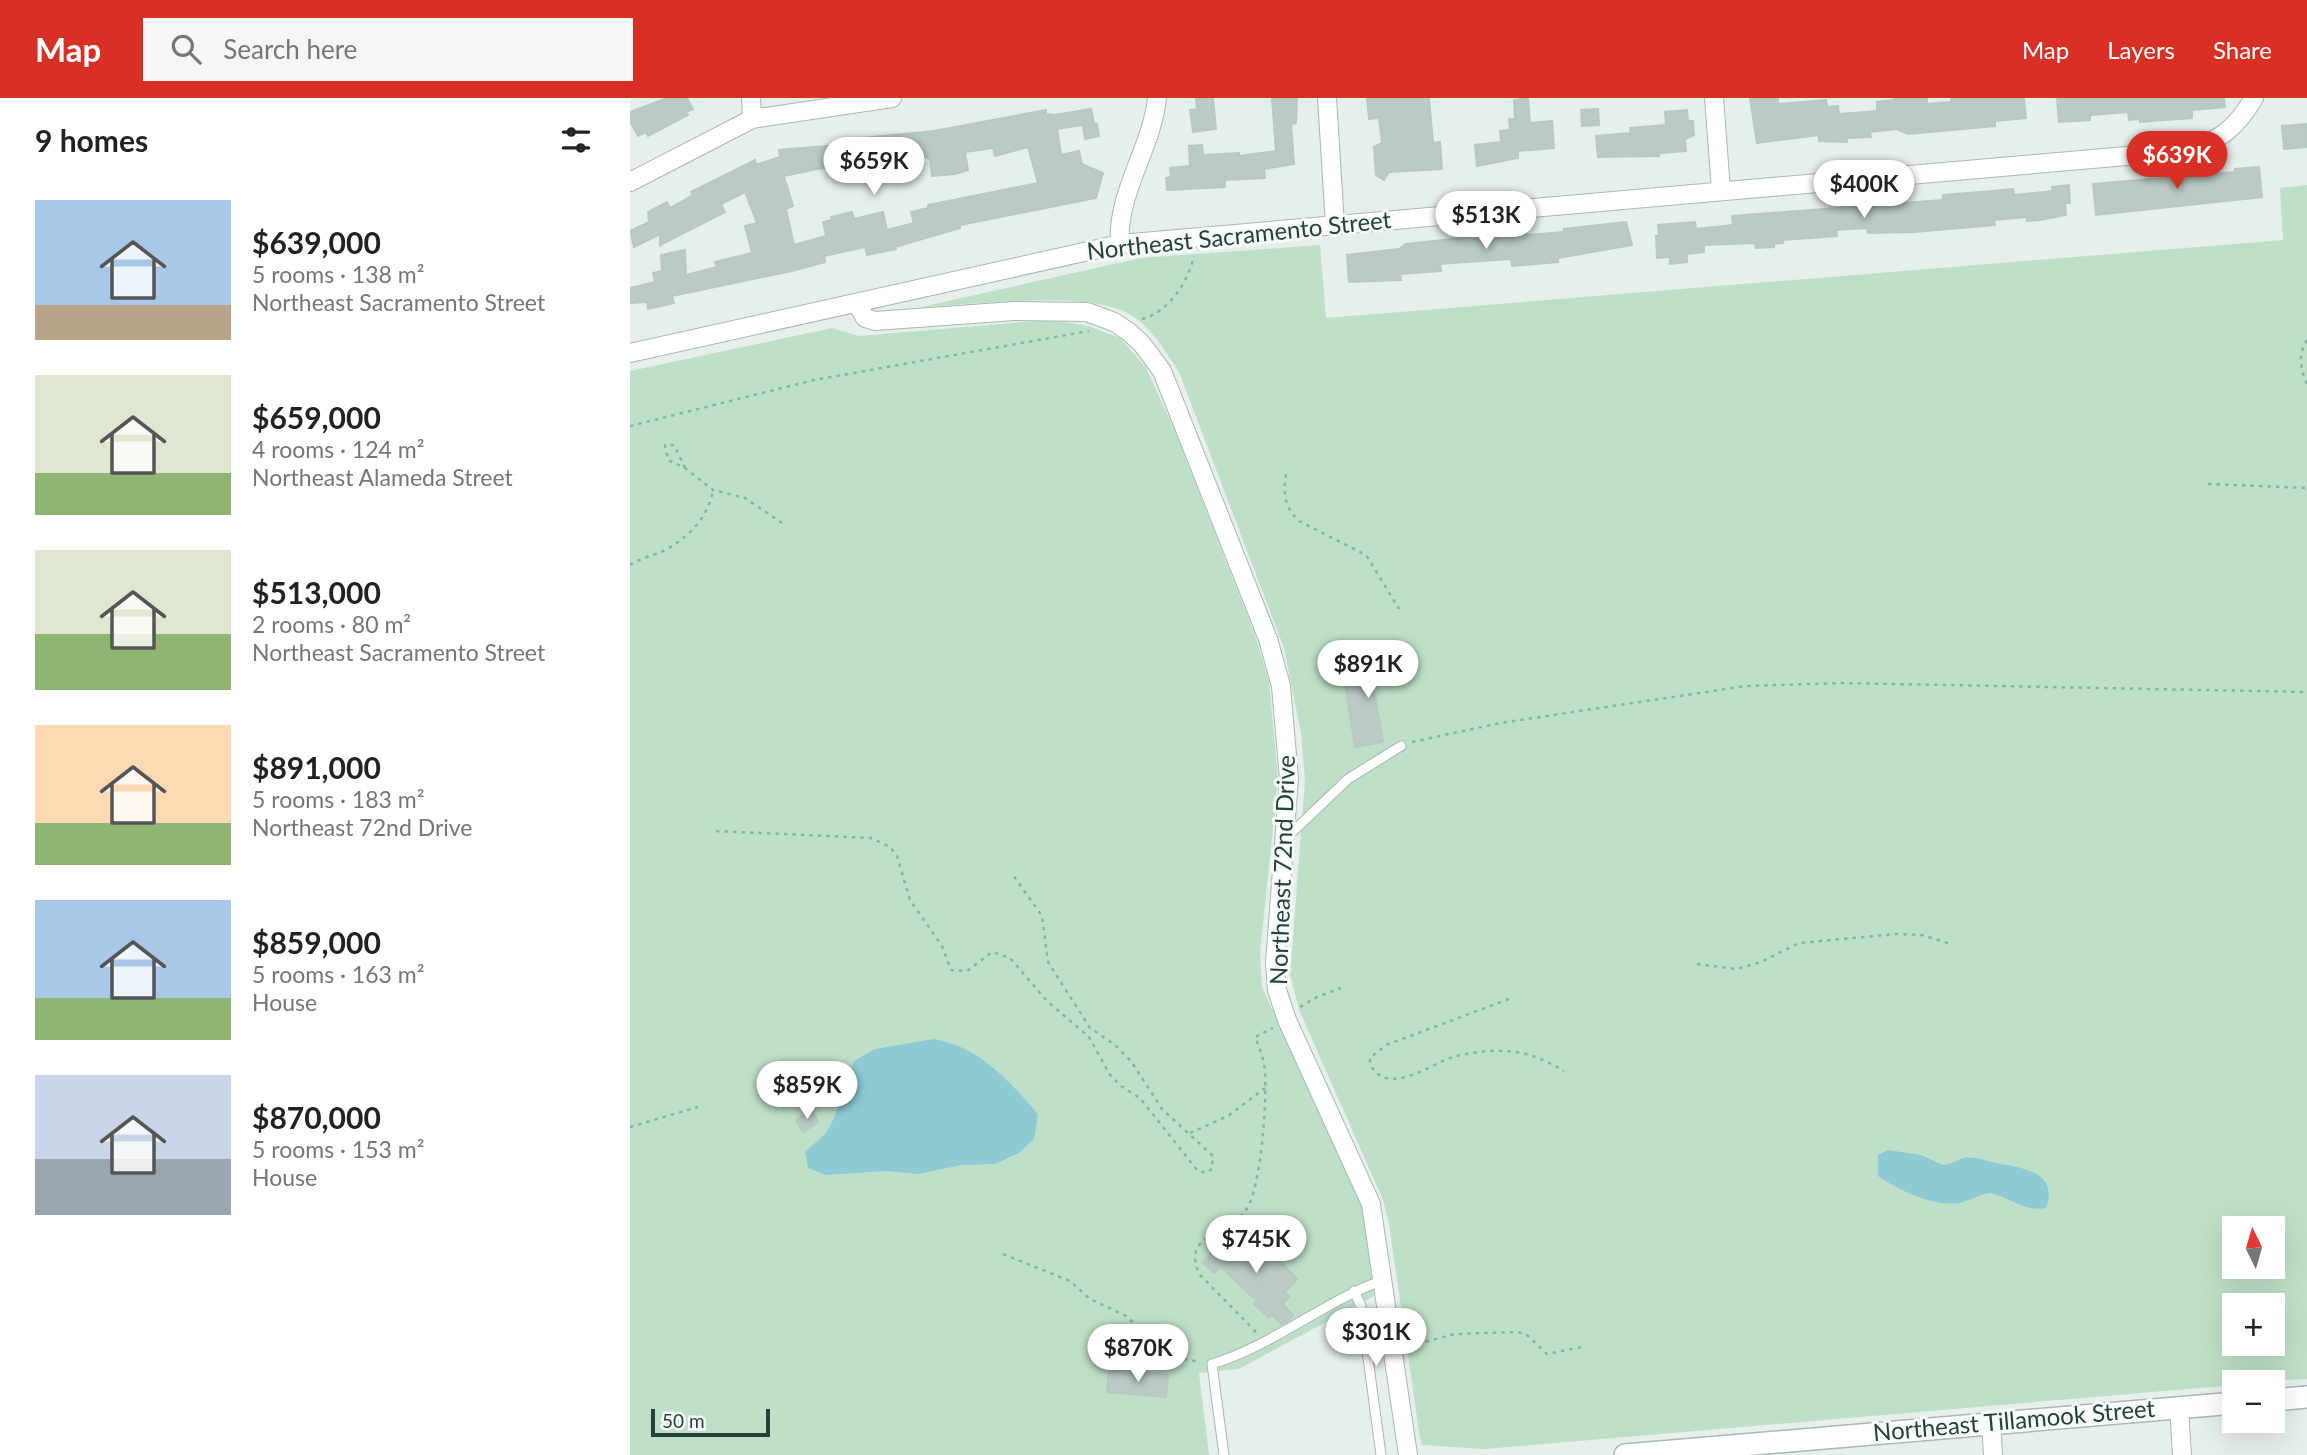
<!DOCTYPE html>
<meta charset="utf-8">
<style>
:root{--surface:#fff;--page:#f6f6f6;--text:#222;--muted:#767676;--accent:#d93025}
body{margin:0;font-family:Lato,sans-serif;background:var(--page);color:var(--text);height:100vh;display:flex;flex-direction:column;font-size:26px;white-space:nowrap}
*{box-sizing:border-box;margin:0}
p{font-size:23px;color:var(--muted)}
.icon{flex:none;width:38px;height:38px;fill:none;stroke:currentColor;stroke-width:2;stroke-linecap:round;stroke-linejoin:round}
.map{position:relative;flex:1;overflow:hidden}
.side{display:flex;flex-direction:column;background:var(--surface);width:630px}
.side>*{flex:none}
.needle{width:46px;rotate:355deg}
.buttons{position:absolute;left:1592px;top:1118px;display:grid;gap:14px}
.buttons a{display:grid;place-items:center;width:63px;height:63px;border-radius:0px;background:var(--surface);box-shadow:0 7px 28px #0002;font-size:35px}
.scale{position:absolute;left:21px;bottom:18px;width:119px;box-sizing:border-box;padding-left:7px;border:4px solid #24423a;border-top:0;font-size:19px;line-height:24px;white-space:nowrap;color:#24423a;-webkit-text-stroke:5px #f7fbf9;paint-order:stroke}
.price{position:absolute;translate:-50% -60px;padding:0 16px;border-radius:24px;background:#fff;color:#222;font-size:23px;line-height:46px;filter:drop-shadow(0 2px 4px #0008)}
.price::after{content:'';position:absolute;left:50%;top:42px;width:21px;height:16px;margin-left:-10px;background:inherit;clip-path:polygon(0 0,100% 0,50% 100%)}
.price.on{background:var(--accent);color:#fff}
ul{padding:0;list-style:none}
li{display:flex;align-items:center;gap:21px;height:175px;padding:0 35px}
li span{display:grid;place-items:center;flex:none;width:196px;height:140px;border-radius:0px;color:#555}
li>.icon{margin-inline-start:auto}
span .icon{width:84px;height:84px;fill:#fffc;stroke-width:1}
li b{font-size:30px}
h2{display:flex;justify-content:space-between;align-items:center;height:84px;padding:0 35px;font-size:30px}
header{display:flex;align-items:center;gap:42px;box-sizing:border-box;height:98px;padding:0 35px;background:var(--accent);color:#fff}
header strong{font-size:33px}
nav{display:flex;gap:38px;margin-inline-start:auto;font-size:24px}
.search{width:490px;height:63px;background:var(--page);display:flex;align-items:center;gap:18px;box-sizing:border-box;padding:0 24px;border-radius:0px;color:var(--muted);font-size:26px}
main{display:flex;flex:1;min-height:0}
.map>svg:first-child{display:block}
</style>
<header>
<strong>Map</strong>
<div class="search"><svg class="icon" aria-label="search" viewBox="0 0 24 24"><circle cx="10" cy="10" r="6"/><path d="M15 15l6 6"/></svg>Search here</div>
<nav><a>Map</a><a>Layers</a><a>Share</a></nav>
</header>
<main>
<section class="side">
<h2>9 homes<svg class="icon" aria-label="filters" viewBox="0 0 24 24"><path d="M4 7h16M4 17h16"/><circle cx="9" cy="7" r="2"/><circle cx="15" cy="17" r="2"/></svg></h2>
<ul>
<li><span style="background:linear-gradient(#a9c7e8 75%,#b9a48a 0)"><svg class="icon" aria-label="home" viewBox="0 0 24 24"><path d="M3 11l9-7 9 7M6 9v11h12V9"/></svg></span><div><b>$639,000</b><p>5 rooms · 138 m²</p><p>Northeast Sacramento Street</p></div></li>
<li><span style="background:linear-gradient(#dfe7d0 70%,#8fb573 0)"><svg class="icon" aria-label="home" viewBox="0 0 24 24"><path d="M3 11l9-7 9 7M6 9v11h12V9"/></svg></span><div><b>$659,000</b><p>4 rooms · 124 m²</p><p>Northeast Alameda Street</p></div></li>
<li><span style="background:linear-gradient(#dfe7d0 60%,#8fb573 0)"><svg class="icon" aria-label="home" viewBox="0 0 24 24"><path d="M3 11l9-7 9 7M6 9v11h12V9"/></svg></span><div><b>$513,000</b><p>2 rooms · 80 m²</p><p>Northeast Sacramento Street</p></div></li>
<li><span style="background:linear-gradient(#ffd9b3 70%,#8fb573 0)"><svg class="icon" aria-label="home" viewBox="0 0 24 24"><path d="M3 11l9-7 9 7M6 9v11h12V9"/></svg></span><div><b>$891,000</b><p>5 rooms · 183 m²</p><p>Northeast 72nd Drive</p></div></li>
<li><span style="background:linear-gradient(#a9c7e8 70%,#8fb573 0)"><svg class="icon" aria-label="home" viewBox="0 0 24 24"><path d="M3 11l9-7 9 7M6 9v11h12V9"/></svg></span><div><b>$859,000</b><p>5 rooms · 163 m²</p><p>House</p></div></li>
<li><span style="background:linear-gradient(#c9d6e8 60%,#9aa5b1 0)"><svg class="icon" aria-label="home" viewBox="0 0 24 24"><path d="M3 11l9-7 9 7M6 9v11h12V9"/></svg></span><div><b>$870,000</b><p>5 rooms · 153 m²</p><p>House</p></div></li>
</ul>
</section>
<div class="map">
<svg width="1677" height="1357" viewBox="0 0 1677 1357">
<rect width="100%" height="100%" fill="#e6efeb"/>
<path fill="#bfe0c8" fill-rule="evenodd" d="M1677,87v1194l-72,3v3l-750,64 -64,-4 -32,-221 -6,-24 -83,-188 -10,-37 15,-195 -4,-47 -17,-85 -105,-276c-15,-23 -31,-51 -58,-62 -48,-19 -146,-5 -200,-3l220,-49 179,-13 6,73 957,-78 -3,-52zM1605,1130h38v39h-38zM1605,1208h38v38h-38z
M417,222l38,5 35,13 26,30 29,63 80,204 14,46 9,98 -18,174 2,34 96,206 8,25 10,77 -137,74 -40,4 10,82h-579v-1084l202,-43 27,8z"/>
<path fill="#8ec9d4" d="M304,941c43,7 72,39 99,69l5,7 -4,24 -15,14 -24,11 -33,1 -44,9 -32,-3 -60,4 -18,-7 -3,-16 21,-19 7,-13 21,-59 21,-12z
M1258,1052l33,5 22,10c8,0 13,-5 20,-7 10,-2 24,3 33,5 27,5 63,9 50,45 -19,4 -33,-8 -51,-14 -9,-4 -25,7 -36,9 -25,4 -61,-13 -81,-27v-21z"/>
<path fill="#bbcac4" stroke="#b8c9c2" stroke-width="2" fill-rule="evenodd" d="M37,0h20l6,11 -7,3 2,3 -40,21 -2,-4 -8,4 -8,-15v-9z
M566,0h17l3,31 -23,3 -3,-22 7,-1z
M642,0h25l-1,25 -5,1 3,40 -30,5 1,9 -40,2v7l-58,3 -1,-12 5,-1 -1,-9 20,-2 -1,-20 13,-1 1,10 36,-2v3l37,-5z
M737,0h62l4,45 7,-1 2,27 -53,3 -5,8 -8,-5 -2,-28 8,-4 -3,-25 -10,1z
M898,0l2,25 22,-2 2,27 -36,3v7l-41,8 -2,-21 26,-3 -1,-11 10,-1 -1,-11h6l-1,-19z
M1120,0h28v6l48,-4 1,7 11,-1 1,8 38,-3v-9l18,-2 -1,-2 33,1v5l24,-2v-4h73l2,20 -31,3v5l-65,6 -22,2 -11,-5 -27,3 1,5 -24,1v4l-28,-1v-6l-62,8z
M1427,0h167l1,9 -33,3v8l-52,4v-3l-11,1 -1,-8 -38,3v5l-31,2z
M461,11l3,14 -37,6 4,26 18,-4 3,13 21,9 -7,25 -136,27v3l-65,19 1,2 -29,6 -2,-8 -41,9 1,6 -33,9 -120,25 2,7 -26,6 -1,-7 -17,1v-15l25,-6 -2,-9 9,-2 -1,-16 24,-5 1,25 31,-8 -2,-5 37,-9 -7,-27 12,-3 -12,-31 -24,12 4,8 -65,33v-11l-26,13 -4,-16 19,-9 -1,-10 19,-10 3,6 23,-13 -2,-3 64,-32 1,5 24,-8 -1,-7 85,-7 -1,-5 71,-7 112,-21v4l9,1zM398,49l10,36 -110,22v3l-17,4 3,11 -27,7 -4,-18 -29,7 -2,-7 -21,5 1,3 -9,2 3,14 -32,9 -8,-36 7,-3 -9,-30 33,-7 109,-12 4,2 2,17 23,-2 13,-4 -3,-18 28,-4 2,8z
M968,11l1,16 -17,1 -1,-16z
M1057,12l1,11h5l1,14 -9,4 1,12 -27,2v3l-61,1 -2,-21 35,-3 -1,-5 36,-3 -1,-13z
M467,26l2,12 -14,3 -2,-13z
M1677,26v23l-23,2 -2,-23z
M1629,69l3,30 -166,18 -3,-31 142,-12v-3z
M1439,87l1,18h-5l1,12 -26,5 -13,1v-4l-33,3 1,5 -81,7 -46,1 -1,-5 -31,2 1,6 -55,4 1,3 -9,1v3l-18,1 -1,-5 -51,2v7l-17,2v8l-17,2v-7l-13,1 -1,-22h3l-1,-11 37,-3 1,7 37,-4 -1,-9 211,-16v-5l49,-4 21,-2 1,6 39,-4 -1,-4z
M996,124l6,23 -74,13v4l-46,4 -1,-7 -45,3 -26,2 1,7 -41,3 1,6 -52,2 -2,-27 52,-6 7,-5 120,-13 1,4 37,-3v-3z
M772,563l3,17 -32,6 10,58 -28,5 -12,-76z
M182,1012l6,12 -15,10 -7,-12z
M603,1137l11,11 5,-5 9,9 6,-6 33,35 -12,13 4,5 -7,7 11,11 -6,7 -5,2 -10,-10 -3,4 -15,-14 3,-3 -36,-34 -7,6 -12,-11z
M479,1272l59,5 -2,22 -59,-5z"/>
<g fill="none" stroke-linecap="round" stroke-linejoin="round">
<defs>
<path id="service" d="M656,740l62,-59 53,-33
M724,1193l7,15 20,149
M594,1357l-12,-91c62,-19 111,-62 171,-84"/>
<path id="minor" d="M121,0l1,21
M697,0l8,127
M1084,0l7,92
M0,84l122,-63 140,-21
M490,146c-4,-50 32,-96 37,-146
M227,205l8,15 10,3 139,-10 73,1 27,10 15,10 13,12 20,27 106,268 13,47 8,92 -14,185 2,27 10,30 84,184 37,251
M0,255l490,-109 1064,-93c33,-7 53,-24 70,-53
M1549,1309l3,48
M1361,1324l2,33"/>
<path id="tertiary" d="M1643,1302l34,-3
M995,1357l610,-52"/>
</defs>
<use href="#service" stroke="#a8b8b2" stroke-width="11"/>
<use href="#minor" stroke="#a8b8b2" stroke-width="20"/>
<use href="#tertiary" stroke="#a8b8b2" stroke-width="24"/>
<path stroke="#86b3a5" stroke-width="2.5" stroke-dasharray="3.5 5" stroke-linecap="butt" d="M512,221c27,-7 46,-37 52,-63
M1677,242c-10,16 -6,29 0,45
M0,328l184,-46 275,-49
M55,370l-11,-23h-9l3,15 17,8 28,22 32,8 37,25
M656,376c-3,19 -2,33 13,47l67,34 33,54
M1578,386l99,4
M0,467c9,-6 21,-9 31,-13 25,-12 47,-33 52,-62
M782,644l88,-19 246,-37 96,-3 465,9
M86,733l155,7 19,9 7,9 13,44 32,46 9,24 16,1 25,-19 18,6 37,43 42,36 21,38 11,11 19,12 57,72 9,3 6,-4 1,-13 -51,-47 -31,-48 -16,-16 -25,-17 -42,-66 -6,-46 -29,-41
M1067,866l40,5 24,-7 38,-19 97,-9 26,1 29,9
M879,901l-123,46 -16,13v6c17,34 60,0 83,-7 15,-4 34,-7 49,-6 23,0 42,8 62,20
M670,909l17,-10 24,-9
M0,1029l68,-20
M560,1035l38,-17 37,-28
M373,1156l67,27 20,18 36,17 46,41 28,5
M626,1234l-56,-57c-21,-41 30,-41 46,-65 15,-21 21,-109 19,-137 0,-12 -5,-24 -10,-36l18,-9
M779,1244l12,1 34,-9 63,-2 9,3 20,19 35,-7"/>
<use href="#service" stroke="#fff" stroke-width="9"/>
<use href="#minor" stroke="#fff" stroke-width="18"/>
<use href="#tertiary" stroke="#fff" stroke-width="21"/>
</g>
<g text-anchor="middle" stroke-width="6" stroke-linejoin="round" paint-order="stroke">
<g font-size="24" fill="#24423a" stroke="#f7fbf9">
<text transform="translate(609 138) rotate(-6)" y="8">Northeast Sacramento Street</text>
<text transform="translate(653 772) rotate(-88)" y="8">Northeast 72nd Drive</text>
<text transform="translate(1384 1323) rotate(-5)" y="8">Northeast Tillamook Street</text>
</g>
</g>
</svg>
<div class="buttons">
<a><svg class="needle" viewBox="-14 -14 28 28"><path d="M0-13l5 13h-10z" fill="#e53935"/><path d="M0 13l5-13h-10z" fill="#767676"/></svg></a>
<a>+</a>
<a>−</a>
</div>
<div class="scale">50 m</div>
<b class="price on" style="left:1547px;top:93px">$639K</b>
<b class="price" style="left:244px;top:99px">$659K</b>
<b class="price" style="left:1234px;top:122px">$400K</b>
<b class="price" style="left:856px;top:153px">$513K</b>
<b class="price" style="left:738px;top:602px">$891K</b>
<b class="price" style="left:177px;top:1023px">$859K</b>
<b class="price" style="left:626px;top:1177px">$745K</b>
<b class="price" style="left:746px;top:1270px">$301K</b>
<b class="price" style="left:508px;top:1286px">$870K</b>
</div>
</main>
